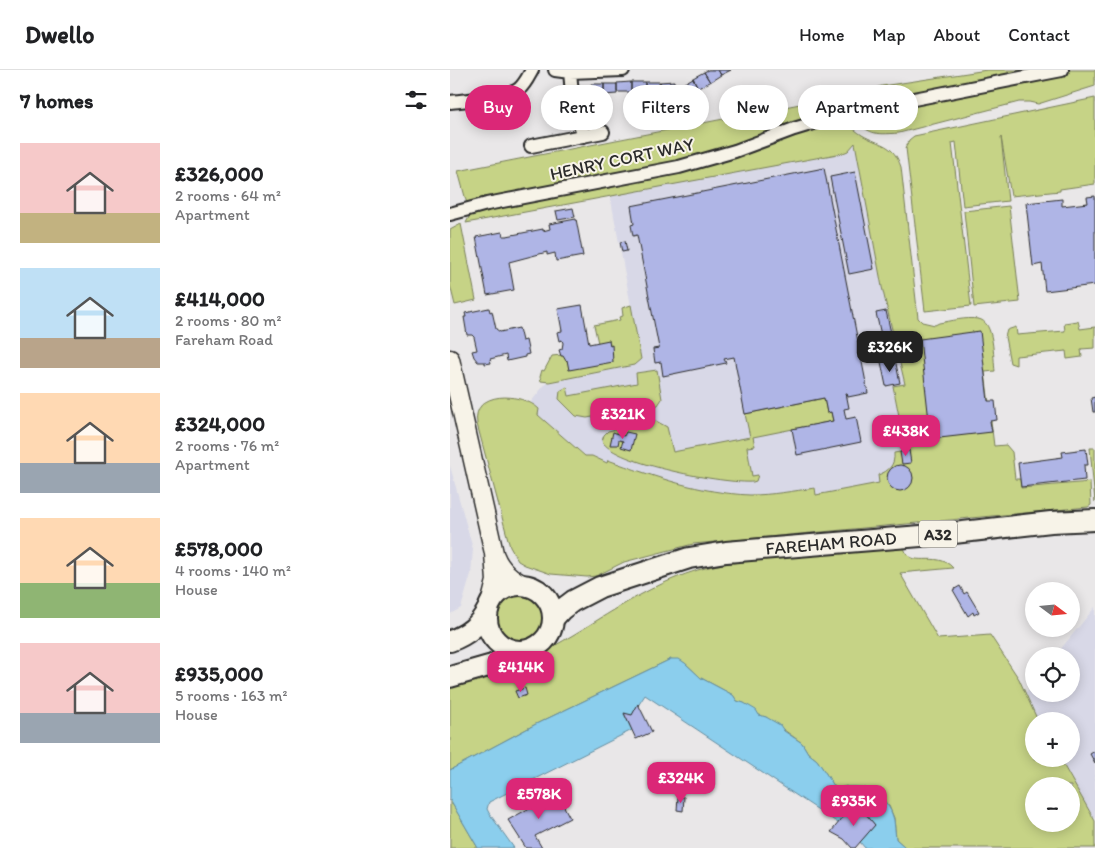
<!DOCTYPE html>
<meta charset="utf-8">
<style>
:root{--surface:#fff;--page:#f2f2f2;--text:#202124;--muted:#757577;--line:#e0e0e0;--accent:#db2777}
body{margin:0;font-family:Itim,sans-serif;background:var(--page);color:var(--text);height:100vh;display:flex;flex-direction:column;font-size:19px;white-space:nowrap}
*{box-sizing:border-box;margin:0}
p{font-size:16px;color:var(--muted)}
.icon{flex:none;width:28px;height:28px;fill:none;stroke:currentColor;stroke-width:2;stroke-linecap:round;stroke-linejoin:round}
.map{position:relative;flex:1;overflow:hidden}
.panel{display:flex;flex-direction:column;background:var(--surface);width:450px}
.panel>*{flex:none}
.top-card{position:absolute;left:15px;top:15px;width:475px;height:45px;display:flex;gap:10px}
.needle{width:32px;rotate:106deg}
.controls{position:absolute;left:575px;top:512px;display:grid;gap:10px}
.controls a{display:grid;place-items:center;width:55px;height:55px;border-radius:50%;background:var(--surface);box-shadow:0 2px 12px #0003;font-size:25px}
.price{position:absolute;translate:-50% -42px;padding:0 11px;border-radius:10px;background:var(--accent);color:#fff;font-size:16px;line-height:32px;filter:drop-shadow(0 1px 2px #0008)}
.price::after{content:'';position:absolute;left:50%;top:30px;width:15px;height:11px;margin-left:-8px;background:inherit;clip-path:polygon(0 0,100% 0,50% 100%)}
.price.active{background:#222;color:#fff}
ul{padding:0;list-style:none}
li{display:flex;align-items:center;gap:15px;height:125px;padding:0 20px}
li span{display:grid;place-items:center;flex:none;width:140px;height:100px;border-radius:0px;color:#555}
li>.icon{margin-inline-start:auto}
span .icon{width:60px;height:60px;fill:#fffc;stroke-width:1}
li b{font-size:21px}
h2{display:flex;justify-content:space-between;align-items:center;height:60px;padding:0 20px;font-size:21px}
.chip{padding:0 18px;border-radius:22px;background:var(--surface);box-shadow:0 2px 12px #0003;font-size:18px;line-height:45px}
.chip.active{background:var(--accent);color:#fff}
header{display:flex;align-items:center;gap:30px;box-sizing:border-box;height:70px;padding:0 25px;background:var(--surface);border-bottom:1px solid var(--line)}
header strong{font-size:24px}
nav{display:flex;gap:28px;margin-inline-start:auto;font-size:18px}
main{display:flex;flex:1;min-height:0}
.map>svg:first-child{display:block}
</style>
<header>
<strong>Dwello</strong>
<nav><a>Home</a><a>Map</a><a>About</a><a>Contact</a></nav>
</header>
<main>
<section class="panel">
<h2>7 homes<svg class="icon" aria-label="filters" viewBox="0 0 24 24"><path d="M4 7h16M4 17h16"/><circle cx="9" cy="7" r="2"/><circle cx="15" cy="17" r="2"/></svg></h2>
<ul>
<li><span style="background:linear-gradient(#f6c9c9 70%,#c2b280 0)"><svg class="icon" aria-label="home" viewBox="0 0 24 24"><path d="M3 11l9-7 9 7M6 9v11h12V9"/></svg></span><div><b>£326,000</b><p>2 rooms · 64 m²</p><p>Apartment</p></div></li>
<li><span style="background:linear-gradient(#bfe0f5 70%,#b9a48a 0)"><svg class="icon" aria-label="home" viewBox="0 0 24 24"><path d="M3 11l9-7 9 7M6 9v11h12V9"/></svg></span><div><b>£414,000</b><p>2 rooms · 80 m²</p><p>Fareham Road</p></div></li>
<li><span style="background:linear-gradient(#ffd9b3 70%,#9aa5b1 0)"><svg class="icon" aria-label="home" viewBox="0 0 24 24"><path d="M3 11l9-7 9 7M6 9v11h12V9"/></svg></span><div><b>£324,000</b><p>2 rooms · 76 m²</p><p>Apartment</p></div></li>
<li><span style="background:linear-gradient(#ffd9b3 65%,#8fb573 0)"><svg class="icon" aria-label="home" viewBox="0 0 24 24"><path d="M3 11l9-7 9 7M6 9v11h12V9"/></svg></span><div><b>£578,000</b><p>4 rooms · 140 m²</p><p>House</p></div></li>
<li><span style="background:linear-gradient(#f6c9c9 70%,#9aa5b1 0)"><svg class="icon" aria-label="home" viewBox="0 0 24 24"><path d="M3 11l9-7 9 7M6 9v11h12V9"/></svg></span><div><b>£935,000</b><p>5 rooms · 163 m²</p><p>House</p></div></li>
</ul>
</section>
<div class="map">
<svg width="645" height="778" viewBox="0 0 645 778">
<rect width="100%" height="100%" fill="#e9e7e8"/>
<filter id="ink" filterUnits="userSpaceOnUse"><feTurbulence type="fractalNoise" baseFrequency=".02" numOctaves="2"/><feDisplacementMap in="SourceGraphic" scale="10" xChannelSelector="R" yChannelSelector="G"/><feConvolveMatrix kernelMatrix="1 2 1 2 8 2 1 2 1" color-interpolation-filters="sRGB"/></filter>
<g filter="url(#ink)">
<path fill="#d8d8e7" d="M405,73l27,144 23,97 -12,3 13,64 -12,2 -2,13 -6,6 -8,3 2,8 -64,12 -1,-7 -34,5 -30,2 -53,-6 -29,-7 -60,-22 -2,3 -15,-7h-7l-47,-41 -7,-13 15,-19 88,-18 7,-6 -31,-164 233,-42 5,-2z
M0,396l23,83 -2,25 -10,34 -11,6z
M645,537v214l-35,-62h11v-38h-33l-13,-28 9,-10v11h37v-38h-16z"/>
<path fill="#c6d386" stroke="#787f58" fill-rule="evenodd" d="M537,0h108v16l-57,18 -9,-2h-10l-120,31c-27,2 -27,1 -49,-15 -4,-21 14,-27 32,-32z
M396,25l-9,11 -9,8c6,6 11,6 18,10 6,3 11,8 16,11 19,11 31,8 39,32l17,151 4,4 13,3 4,-2c12,-2 27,-6 39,-4 17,2 15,39 17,52l-10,1 9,74 12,-1 6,7 3,27h5l1,9 69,-6 1,23 -3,2 -395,37 -69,18 -28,14 -9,1 -36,-3 -26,-9 -7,-4 -8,-14 -33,-123c-6,-34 45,-32 62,-15l-1,6 47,41h7l15,7 1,-3c47,17 92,33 142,35 22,0 43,-4 65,-7l1,7 63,-12 -1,-8c11,-4 17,-10 16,-22l12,-2 -13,-65 12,-2 -23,-97 -27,-144 -7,8 -5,2 -377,70 4,-8 -12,-44z
M645,28v86l-35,5v2l-49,5 -10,-59 7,64 -45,5 -7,-64 -4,1 19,163 -46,5 -19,-163 -1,1 4,-9 5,-4z
M559,136l11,96 -46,5 -10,-96z
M11,154l15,76 -21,5 -5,-20v-55z
M181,235l10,54 -7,6 -85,17 -8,-1 -1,-4 2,-7 2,1 8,-15 19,-2 27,-11 -4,-18 26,-5 -1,-3 4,-1 -1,-8z
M628,251l2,8 15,-2v21l-14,1 1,8 -15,2 -1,-8 -50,5v9l-6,-2 -5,-26 2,-7 9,-3 1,8 48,-4 -1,-8z
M207,300l5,29 -4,6 -3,1 -68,12 -11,-2 -17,-17 1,-8 7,-4 2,9 68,-13 -1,-10z
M374,328l3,15 4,-1 2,9 -80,16 2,9 -8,1 5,29 6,-1 -2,6 -3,1c-27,2 -139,-18 -151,-41l2,-6 4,-4 48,-10 11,6 6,25 77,-15 -5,-23z
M640,378h5v54z
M426,477h28c5,24 33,2 49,21l-53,5 38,66 52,-4 29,44 19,42h-4v38h26l35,62v27h-189l-10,-9 -2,-21 -5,-12 -43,-20 -10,3 -19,-29 -9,-7 -6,-10 -36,-26 -7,-2 -15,-12 -7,-2 -4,-6 -32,-17 -16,-15 -14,-4 -135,65 -86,46v-86c20,-7 39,-13 59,-19 10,-4 22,-6 32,-12 60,-31 113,-77 182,-89zM584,716h37v38h-37z
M45 550a25 25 0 1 1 50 0a25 25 0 1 1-50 0Z
M0,730l28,48h-28z"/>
<path fill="#8bceed" stroke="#658d9f" d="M221,589h8l6,4 16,15 32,17 4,6 7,2 12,7 3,5 7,2 14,8 4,6 18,12 6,10 9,7 19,29c26,-8 51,3 58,31 1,6 1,13 2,19l10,9h-41l-5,-6 15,-17 -10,-12 -12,-8 -15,18 -193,-128 -13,20 -8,-1 8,16 -143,72 -2,7 2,4 25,35h-36l-28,-48v-30l86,-46z"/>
<path fill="#afb5e6" stroke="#2b2b2b" d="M258,0h10l3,5 -11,7 -6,-10z
M268,0h13l-10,5z
M254,2l6,10 -12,6 -5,-10z
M243,8l5,10 -11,6 -6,-9z
M224,11v10l-14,1v-10z
M181,12h14v10h-14z
M181,12v10h-14v-9z
M195,12h15v10h-15z
M141,14h13v11h-13z
M154,14h13v10l-13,1z
M374,98l44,225 -20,4 -1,-4h-1l3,15 -5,1 2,10 10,-2 5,25 -64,13 -5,-26 41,-8 -2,-9 -4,1 -3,-15 -79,16 -11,-57 -10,2 2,4 -63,13 -2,-14 -6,1 -2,-14 6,-1 -22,-113 -4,1 -2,-11 3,-1 -3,-18z
M405,102l19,97 -25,5 -19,-97z
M645,126v89l-50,6 -3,-27 -9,2 -7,-63 36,-4v7l26,-3 -1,-6z
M123,138l2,9 -17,3 -2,-9z
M126,149l7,37 -27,5 -1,-8 -8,2v-3l-38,10 5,28 -27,5 -11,-58 26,-5 1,4h4l36,-7v2l7,-2 -1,-5z
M175,171l2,10 -5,1 -2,-10z
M132,235l7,39 20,-4 1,6 2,-1 1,17 -44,8 -2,-10 -1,1 -3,-5h-2l-2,-6 3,-1 1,-6 -1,-3 -3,1 -2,-9 5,-1 -4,-22z
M39,238l1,4 2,-1 4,18 4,3 19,-4 3,13 4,-1 3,14 -4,1v2l-18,4 -1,-6 -16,4 1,4 -6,1v-2h-7l-4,-5 -2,-6 5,-1 -3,-13 -2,-2h-5l-3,-18h2l-1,-4z
M436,241l5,22 -10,2 -5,-22z
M530,261l8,70h7l2,19 -7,1 2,11 -61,7 -11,-100z
M442,264l4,20 -5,1 -4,-20z
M445,289l5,24 -14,3 -5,-24z
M645,327v15h-2l-2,-14z
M163,362l11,4 2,-4 9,2 -4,16 -10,-3 2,-6 -4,-1 -1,5h-8z
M636,379l2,16h-4l1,15 -64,7 -3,-24 45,-6 -1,-5z
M459,380l2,13 -9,1 -2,-12z
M437 408a13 13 0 1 1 26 0a13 13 0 1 1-26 0Z
M510,516l4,8 3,-2 12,20 -5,3 -1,-3 -5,4 -15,-26z
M75,618l2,7 -9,3 -3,-7z
M188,634l14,28 -16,7 -12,-26 8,2z
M645,681v12l-5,-9z
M107,723l13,25 -35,18 7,12h-16l-18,-28z
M228,727h6l-1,14 -6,-1z
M403,735l12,8 10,12 -20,23h-3l-8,-9 -13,-7z"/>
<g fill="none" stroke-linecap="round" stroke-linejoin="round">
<defs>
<path id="street" d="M105,0l15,2 53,-2
M120,2l3,32 11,32
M0,32c16,-2 57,-4 69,-13 6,-5 9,-12 13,-19
M81,76l72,-14
M0,144l37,-10 192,-37 56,-16 59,-22 59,-18 209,-41"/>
<path id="secondary" d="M0,289l44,194 2,28 -5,20
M45,486c5,13 17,24 30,29"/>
<g id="primary">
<circle cx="70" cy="548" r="33"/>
<path id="s1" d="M103,549l8,-9 12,-9 27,-14 89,-29 37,-6 219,-18 106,-12 44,-2"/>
<path d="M0,571c17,-6 29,-15 38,-32"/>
<path d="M0,607l42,-12 33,-13"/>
</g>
</defs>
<use href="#street" stroke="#2b2b2b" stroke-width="16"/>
<use href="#secondary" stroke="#2b2b2b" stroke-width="21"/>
<use href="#primary" stroke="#2b2b2b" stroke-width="24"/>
<use href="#street" stroke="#f7f3e8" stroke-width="12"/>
<use href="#secondary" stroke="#f7f3e8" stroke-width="18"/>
<use href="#primary" stroke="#f7f3e8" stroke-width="20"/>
</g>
</g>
<g text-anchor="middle" stroke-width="4" stroke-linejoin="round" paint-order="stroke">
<rect fill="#f7f3e8" stroke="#686764" stroke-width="1" x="469" y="450.5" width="38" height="27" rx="4"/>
<g font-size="16" font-weight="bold" fill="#2b2b2b">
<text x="488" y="470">A32</text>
</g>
<g font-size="18" fill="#2b2b2b" stroke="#f7f3e8">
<text transform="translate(172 89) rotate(-12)" y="6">HENRY CORT WAY</text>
<text dy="6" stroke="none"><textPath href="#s1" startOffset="294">FAREHAM ROAD</textPath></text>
</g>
</g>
</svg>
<div class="controls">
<a><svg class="needle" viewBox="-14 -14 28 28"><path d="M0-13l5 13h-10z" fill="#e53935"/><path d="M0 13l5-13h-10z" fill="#757577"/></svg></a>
<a><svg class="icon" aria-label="locate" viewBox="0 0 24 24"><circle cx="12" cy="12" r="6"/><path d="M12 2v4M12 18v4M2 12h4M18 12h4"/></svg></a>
<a>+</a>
<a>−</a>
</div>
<b class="price active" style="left:440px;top:303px">£326K</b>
<b class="price" style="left:173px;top:370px">£321K</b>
<b class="price" style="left:456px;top:387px">£438K</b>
<b class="price" style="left:71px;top:623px">£414K</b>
<b class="price" style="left:231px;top:734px">£324K</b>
<b class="price" style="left:89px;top:750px">£578K</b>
<b class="price" style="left:404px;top:757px">£935K</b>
<div class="top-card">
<a class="chip active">Buy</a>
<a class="chip">Rent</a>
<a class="chip">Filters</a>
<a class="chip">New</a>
<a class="chip">Apartment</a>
</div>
</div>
</main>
